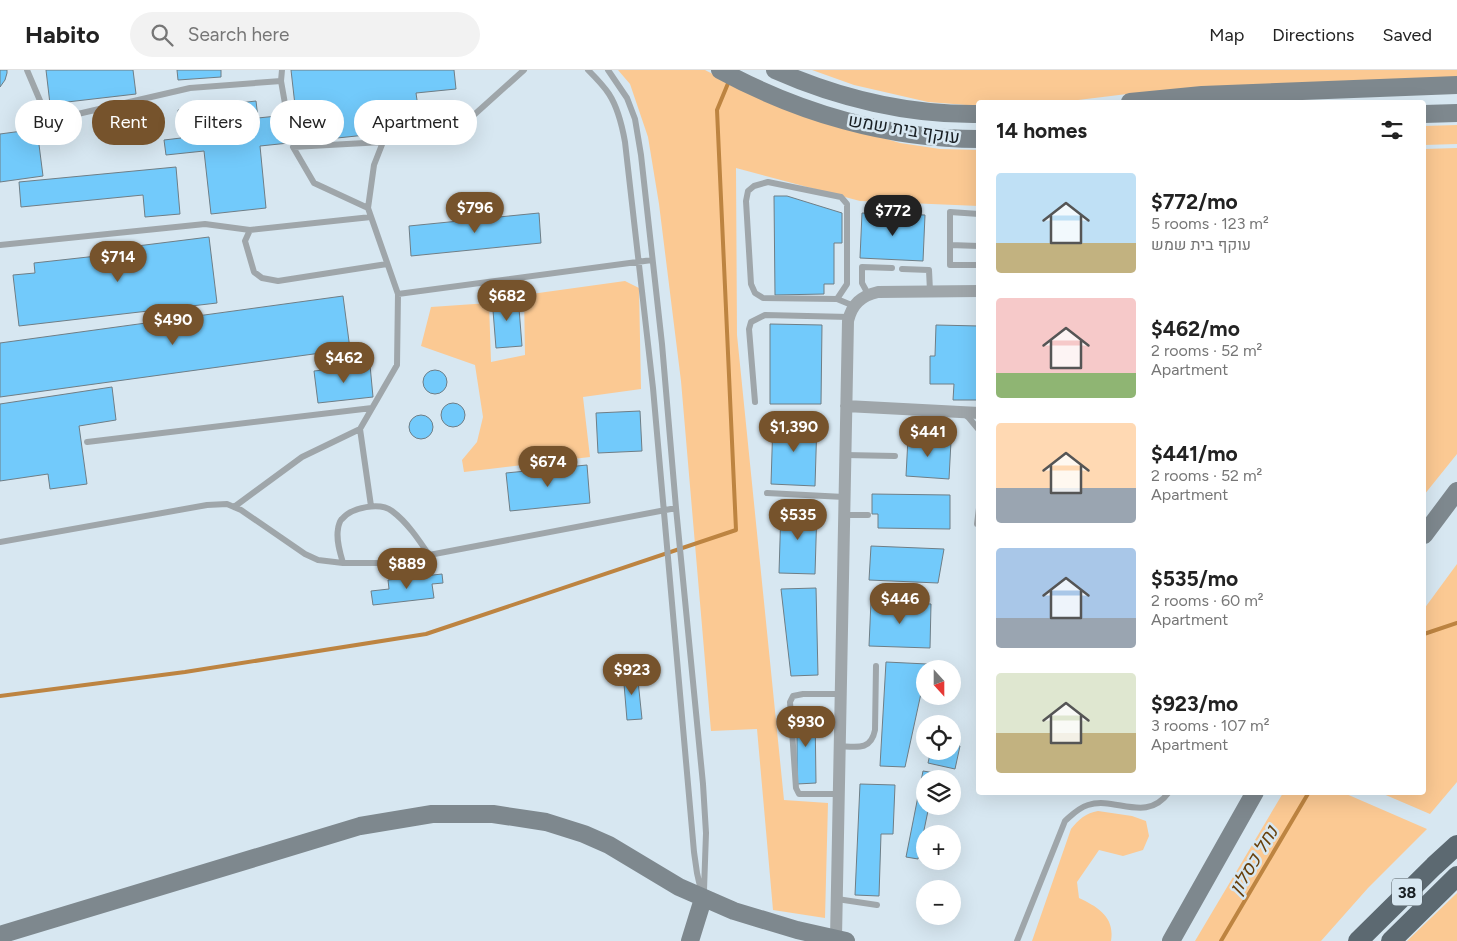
<!DOCTYPE html>
<meta charset="utf-8">
<style>
:root{--surface:#fff;--page:#f2f2f2;--text:#222;--muted:#767676;--line:#e0e0e0;--accent:#76532c}
body{margin:0;font-family:Figtree,Heebo,sans-serif;background:var(--page);color:var(--text);height:100vh;display:flex;flex-direction:column;font-size:19px;white-space:nowrap}
*{box-sizing:border-box;margin:0}
p{font-size:16px;color:var(--muted)}
.icon{flex:none;width:28px;height:28px;fill:none;stroke:currentColor;stroke-width:2;stroke-linecap:round;stroke-linejoin:round}
.map{position:relative;flex:1;overflow:hidden}
.details{position:absolute;left:976px;top:30px;width:450px;height:695px;display:flex;flex-direction:column;background:var(--surface);border-radius:5px;box-shadow:0 5px 20px #0002}
.details>*{flex:none}
.guide{position:absolute;left:15px;top:30px;width:475px;height:45px;display:flex;gap:10px}
.needle{width:32px;rotate:159deg}
.controls{position:absolute;left:916px;top:590px;display:grid;gap:10px}
.controls a{display:grid;place-items:center;width:45px;height:45px;border-radius:50%;background:var(--surface);box-shadow:0 5px 20px #0002;font-size:25px}
.price{position:absolute;translate:-50% -42px;padding:0 11px;border-radius:18px;background:var(--accent);color:#fff;font-size:16px;line-height:32px;filter:drop-shadow(0 1px 2px #0008)}
.price::after{content:'';position:absolute;left:50%;top:30px;width:15px;height:11px;margin-left:-8px;background:inherit;clip-path:polygon(0 0,100% 0,50% 100%)}
.price.on{background:#222;color:#fff}
ul{padding:0;list-style:none}
li{display:flex;align-items:center;gap:15px;height:125px;padding:0 20px}
li span{display:grid;place-items:center;flex:none;width:140px;height:100px;border-radius:5px;color:#555}
li>.icon{margin-inline-start:auto}
span .icon{width:60px;height:60px;fill:#fffc;stroke-width:1}
li b{font-size:21px}
h2{display:flex;justify-content:space-between;align-items:center;height:60px;padding:0 20px;font-size:21px}
.tag{padding:0 18px;border-radius:22px;background:var(--surface);box-shadow:0 5px 20px #0002;font-size:18px;line-height:45px}
.tag.on{background:var(--accent);color:#fff}
header{display:flex;align-items:center;gap:30px;box-sizing:border-box;height:70px;padding:0 25px;background:var(--surface);border-bottom:1px solid var(--line)}
header strong{font-size:24px}
nav{display:flex;gap:28px;margin-inline-start:auto;font-size:18px}
.search{width:350px;height:45px;background:var(--page);display:flex;align-items:center;gap:12px;box-sizing:border-box;padding:0 18px;border-radius:28px;color:var(--muted);font-size:19px}
.map>svg:first-child{display:block}
</style>
<header>
<strong>Habito</strong>
<div class="search"><svg class="icon" aria-label="search" viewBox="0 0 24 24"><circle cx="10" cy="10" r="6"/><path d="M15 15l6 6"/></svg>Search here</div>
<nav><a>Map</a><a>Directions</a><a>Saved</a></nav>
</header>
<div class="map">
<svg width="1457" height="871" viewBox="0 0 1457 871">
<rect width="100%" height="100%" fill="#d7e7f1"/>
<path fill="#fbc993" d="M618,0h87l40,21 77,29 78,23 40,6 39,1v56l-119,-5 -124,-33 1,167 47,465 44,3 -3,115 -52,-8 -16,-181 -46,2 -30,-350 -22,-177 -11,-67 -18,-53z
M812,0h645v7l-240,10 -90,7 -65,8h-83v4l-51,-4 -74,-17z
M1457,55v19l-33,1v-19z
M1457,78v306l-33,41v-346z
M625,211l14,7 2,101 -58,8 7,60 -126,15 -2,-12 15,-18 6,-25 -8,-52 -54,-19 10,-39 58,-4 2,59 34,-7 -1,-60z
M1457,494v218l-27,32 -49,-21 43,-1v-183z
M1283,723h61l83,36 -59,59 -47,53h-126z
M1098,741l34,5 14,5 3,15 -6,14 -20,6 -24,-6 -22,32 2,16c19,9 36,19 32,43h-79l39,-112c8,-10 15,-16 27,-18z
M1457,823v48h-50z"/>
<g fill="none" stroke-linecap="round" stroke-linejoin="round">
<path stroke="#bd8441" stroke-width="4" d="M1424,564l33,-11
M0,626l185,-24 241,-38 310,-104 -19,-420 12,-29
M1221,871l88,-149"/>
</g>
<path fill="#72cafb" stroke="#6f7e86" d="M0,0h7v3l-2,7 -5,7z
M46,0h87l3,24 -86,10z
M177,0h44v7l-43,3z
M291,0h163l2,19 -40,4 3,21 -15,1 1,6 -10,1v10l-135,14 6,62 -55,6 -7,-63 -38,4 -2,-15 17,-2 -3,-28 78,-9 2,17 38,-4z
M37,59l6,47 -43,6v-48z
M176,97l4,47 -35,3 -2,-22 -122,12 -2,-25z
M774,126h13l55,17v30h-8v41h-10v10l-49,1z
M539,143l2,30 -130,13 -2,-30z
M862,143l63,2 -2,46 -63,-3z
M209,167l8,66 -198,23 -6,-51 22,-2 -1,-10 63,-7 1,5 24,-3 -1,-10z
M343,226l7,53 -350,48v-54z
M518,226l4,50 -26,2 -4,-50z
M770,254l52,1 -1,79h-51z
M936,255l43,1v74h-26l1,-16h-24v-28h5z
M370,295l3,32 -55,6 -4,-32z
M423 312a12 12 0 1 1 24 0a12 12 0 1 1-24 0Z
M112,317l4,33 -37,6 8,58 -37,5 -2,-15 -48,7v-77z
M441 345a12 12 0 1 1 24 0a12 12 0 1 1-24 0Z
M640,341l2,40 -44,2 -2,-40z
M409 357a12 12 0 1 1 24 0a12 12 0 1 1-24 0Z
M773,350l44,1 -2,65 -44,-2z
M908,368l43,3 -2,38 -43,-3z
M587,395l3,38 -80,8 -4,-38z
M872,424l78,1v34l-72,-1v-14h-6z
M781,438h36l-2,66 -36,-1z
M871,476l73,3 -6,34 -69,-3z
M442,504l1,9 -11,1 2,14 -61,7 -2,-14 18,-2 -1,-9z
M816,518l2,87 -27,1 -10,-87z
M871,531l60,3 -1,44 -61,-2z
M886,592l41,2 -1,5h-1v6l-20,92 -25,-1z
M637,601l5,48 -15,1 -4,-48z
M803,640h12l1,73 -19,1v-69h6z
M953,674l7,2 -5,23 -27,-6 2,-9 14,3 2,-6h6z
M923,701l12,2 -1,6h-9v27h4l-11,53 -12,-2z
M860,714l35,1 -2,49h-12l-2,62 -24,-1z"/>
<g fill="none" stroke-linecap="round" stroke-linejoin="round">
<path stroke="#9fa6aa" stroke-width="6" d="M27,0l14,33 7,11 21,2 121,-28 91,-7
M282,0l-1,11 6,34
M588,0c7,7 15,15 21,24 9,14 13,31 16,48l28,246 41,464 3,21 5,22
M608,0l19,28 8,21 6,36 21,189 14,164 27,276 3,49 -2,57
M768,112l73,15 6,7v80l-10,15 -74,-1 -8,-5 -4,-9 -5,-83 2,-10 6,-5z
M368,138l-54,-25 -21,-36 90,-5 51,-6 16,-4 15,-9 59,-53
M979,144l-29,-2v53h29
M371,147l-121,13 -5,11 9,31 8,6 16,3 109,-17
M0,175l205,-21 45,6
M950,175l29,1
M902,199l27,1 1,21
M398,224l254,-34
M868,224l-6,-11v-16l30,1
M837,229l17,7
M755,332l-6,-73 2,-7 14,-7 84,2
M963,343l6,5 10,12
M87,372l285,-34
M845,385l50,1
M767,423l77,4
M371,436l-11,-77 37,-64 1,-71 -30,-86 6,-43 9,-23
M234,437l68,-50 58,-28
M979,438l-2,16h2
M844,445h24
M0,472l207,-37 20,-1 14,6 64,44 13,6 25,3h44l289,-55
M343,493c-3,-10 -7,-23 -5,-34 0,-2 2,-9 4,-10 10,-12 38,-17 50,-8 15,11 27,29 37,44
M840,676c16,1 31,5 35,-16l1,-64
M839,724h-40l-3,-6 -6,-86 3,-6 10,-2h37
M837,829l40,6
M1017,871l48,-120c7,-6 13,-13 23,-16 28,-9 58,19 81,-13"/>
<path stroke="#9fa6aa" stroke-width="12" d="M846,336l133,7
M836,868l12,-617c4,-17 13,-25 30,-29l101,-1"/>
<path stroke="#7e888e" stroke-width="18" d="M720,0c79,43 168,69 259,69
M775,0c63,28 134,45 204,44
M1130,32l72,-7 255,-10
M1424,44l33,-1
M1424,465l33,-44
M0,865l360,-109 72,-12h61l53,8 38,12 25,11 70,42 55,24 63,19 49,11
M690,871l13,-42
M1171,871l84,-149"/>
<path stroke="#5c6971" stroke-width="20" d="M1358,871l76,-75 23,-21
M1391,871l66,-65"/>
</g>
<g text-anchor="middle" stroke-width="5" stroke-linejoin="round" paint-order="stroke">
<rect fill="#d7e7f1" stroke="#515a60" stroke-width="1" x="1392" y="808.5" width="30" height="27" rx="4"/>
<g font-size="16" font-weight="bold" fill="#181e22">
<text x="1407" y="828">38</text>
</g>
<g font-size="18" fill="#181e22" stroke="#d7e7f1">
<text transform="translate(904 59) rotate(9)" y="6">עוקף בית שמש</text>
</g>
<g font-size="19" font-style="italic" fill="#673f0a" stroke="#d7e7f1">
<text transform="translate(1253 790) rotate(-59)" y="7">נחל כסלון</text>
</g>
</g>
</svg>
<div class="controls">
<a><svg class="needle" viewBox="-14 -14 28 28"><path d="M0-13l5 13h-10z" fill="#e53935"/><path d="M0 13l5-13h-10z" fill="#767676"/></svg></a>
<a><svg class="icon" aria-label="locate" viewBox="0 0 24 24"><circle cx="12" cy="12" r="6"/><path d="M12 2v4M12 18v4M2 12h4M18 12h4"/></svg></a>
<a><svg class="icon" aria-label="layers" viewBox="0 0 24 24"><path d="M12 4l9 5-9 5-9-5zM3 14l9 5 9-5"/></svg></a>
<a>+</a>
<a>−</a>
</div>
<b class="price" style="left:475px;top:164px">$796</b>
<b class="price on" style="left:893px;top:167px">$772</b>
<b class="price" style="left:118px;top:213px">$714</b>
<b class="price" style="left:507px;top:252px">$682</b>
<b class="price" style="left:173px;top:276px">$490</b>
<b class="price" style="left:344px;top:314px">$462</b>
<b class="price" style="left:794px;top:383px">$1,390</b>
<b class="price" style="left:928px;top:388px">$441</b>
<b class="price" style="left:548px;top:418px">$674</b>
<b class="price" style="left:798px;top:471px">$535</b>
<b class="price" style="left:407px;top:520px">$889</b>
<b class="price" style="left:900px;top:555px">$446</b>
<b class="price" style="left:632px;top:626px">$923</b>
<b class="price" style="left:806px;top:678px">$930</b>
<div class="guide">
<a class="tag">Buy</a>
<a class="tag on">Rent</a>
<a class="tag">Filters</a>
<a class="tag">New</a>
<a class="tag">Apartment</a>
</div>
<section class="details">
<h2>14 homes<svg class="icon" aria-label="filters" viewBox="0 0 24 24"><path d="M4 7h16M4 17h16"/><circle cx="9" cy="7" r="2"/><circle cx="15" cy="17" r="2"/></svg></h2>
<ul>
<li><span style="background:linear-gradient(#bfe0f5 70%,#c2b280 0)"><svg class="icon" aria-label="home" viewBox="0 0 24 24"><path d="M3 11l9-7 9 7M6 9v11h12V9"/></svg></span><div><b>$772/mo</b><p>5 rooms · 123 m²</p><p>עוקף בית שמש</p></div></li>
<li><span style="background:linear-gradient(#f6c9c9 75%,#8fb573 0)"><svg class="icon" aria-label="home" viewBox="0 0 24 24"><path d="M3 11l9-7 9 7M6 9v11h12V9"/></svg></span><div><b>$462/mo</b><p>2 rooms · 52 m²</p><p>Apartment</p></div></li>
<li><span style="background:linear-gradient(#ffd9b3 65%,#9aa5b1 0)"><svg class="icon" aria-label="home" viewBox="0 0 24 24"><path d="M3 11l9-7 9 7M6 9v11h12V9"/></svg></span><div><b>$441/mo</b><p>2 rooms · 52 m²</p><p>Apartment</p></div></li>
<li><span style="background:linear-gradient(#a9c7e8 70%,#9aa5b1 0)"><svg class="icon" aria-label="home" viewBox="0 0 24 24"><path d="M3 11l9-7 9 7M6 9v11h12V9"/></svg></span><div><b>$535/mo</b><p>2 rooms · 60 m²</p><p>Apartment</p></div></li>
<li><span style="background:linear-gradient(#dfe7d0 60%,#c2b280 0)"><svg class="icon" aria-label="home" viewBox="0 0 24 24"><path d="M3 11l9-7 9 7M6 9v11h12V9"/></svg></span><div><b>$923/mo</b><p>3 rooms · 107 m²</p><p>Apartment</p></div></li>
</ul>
</section>
</div>
